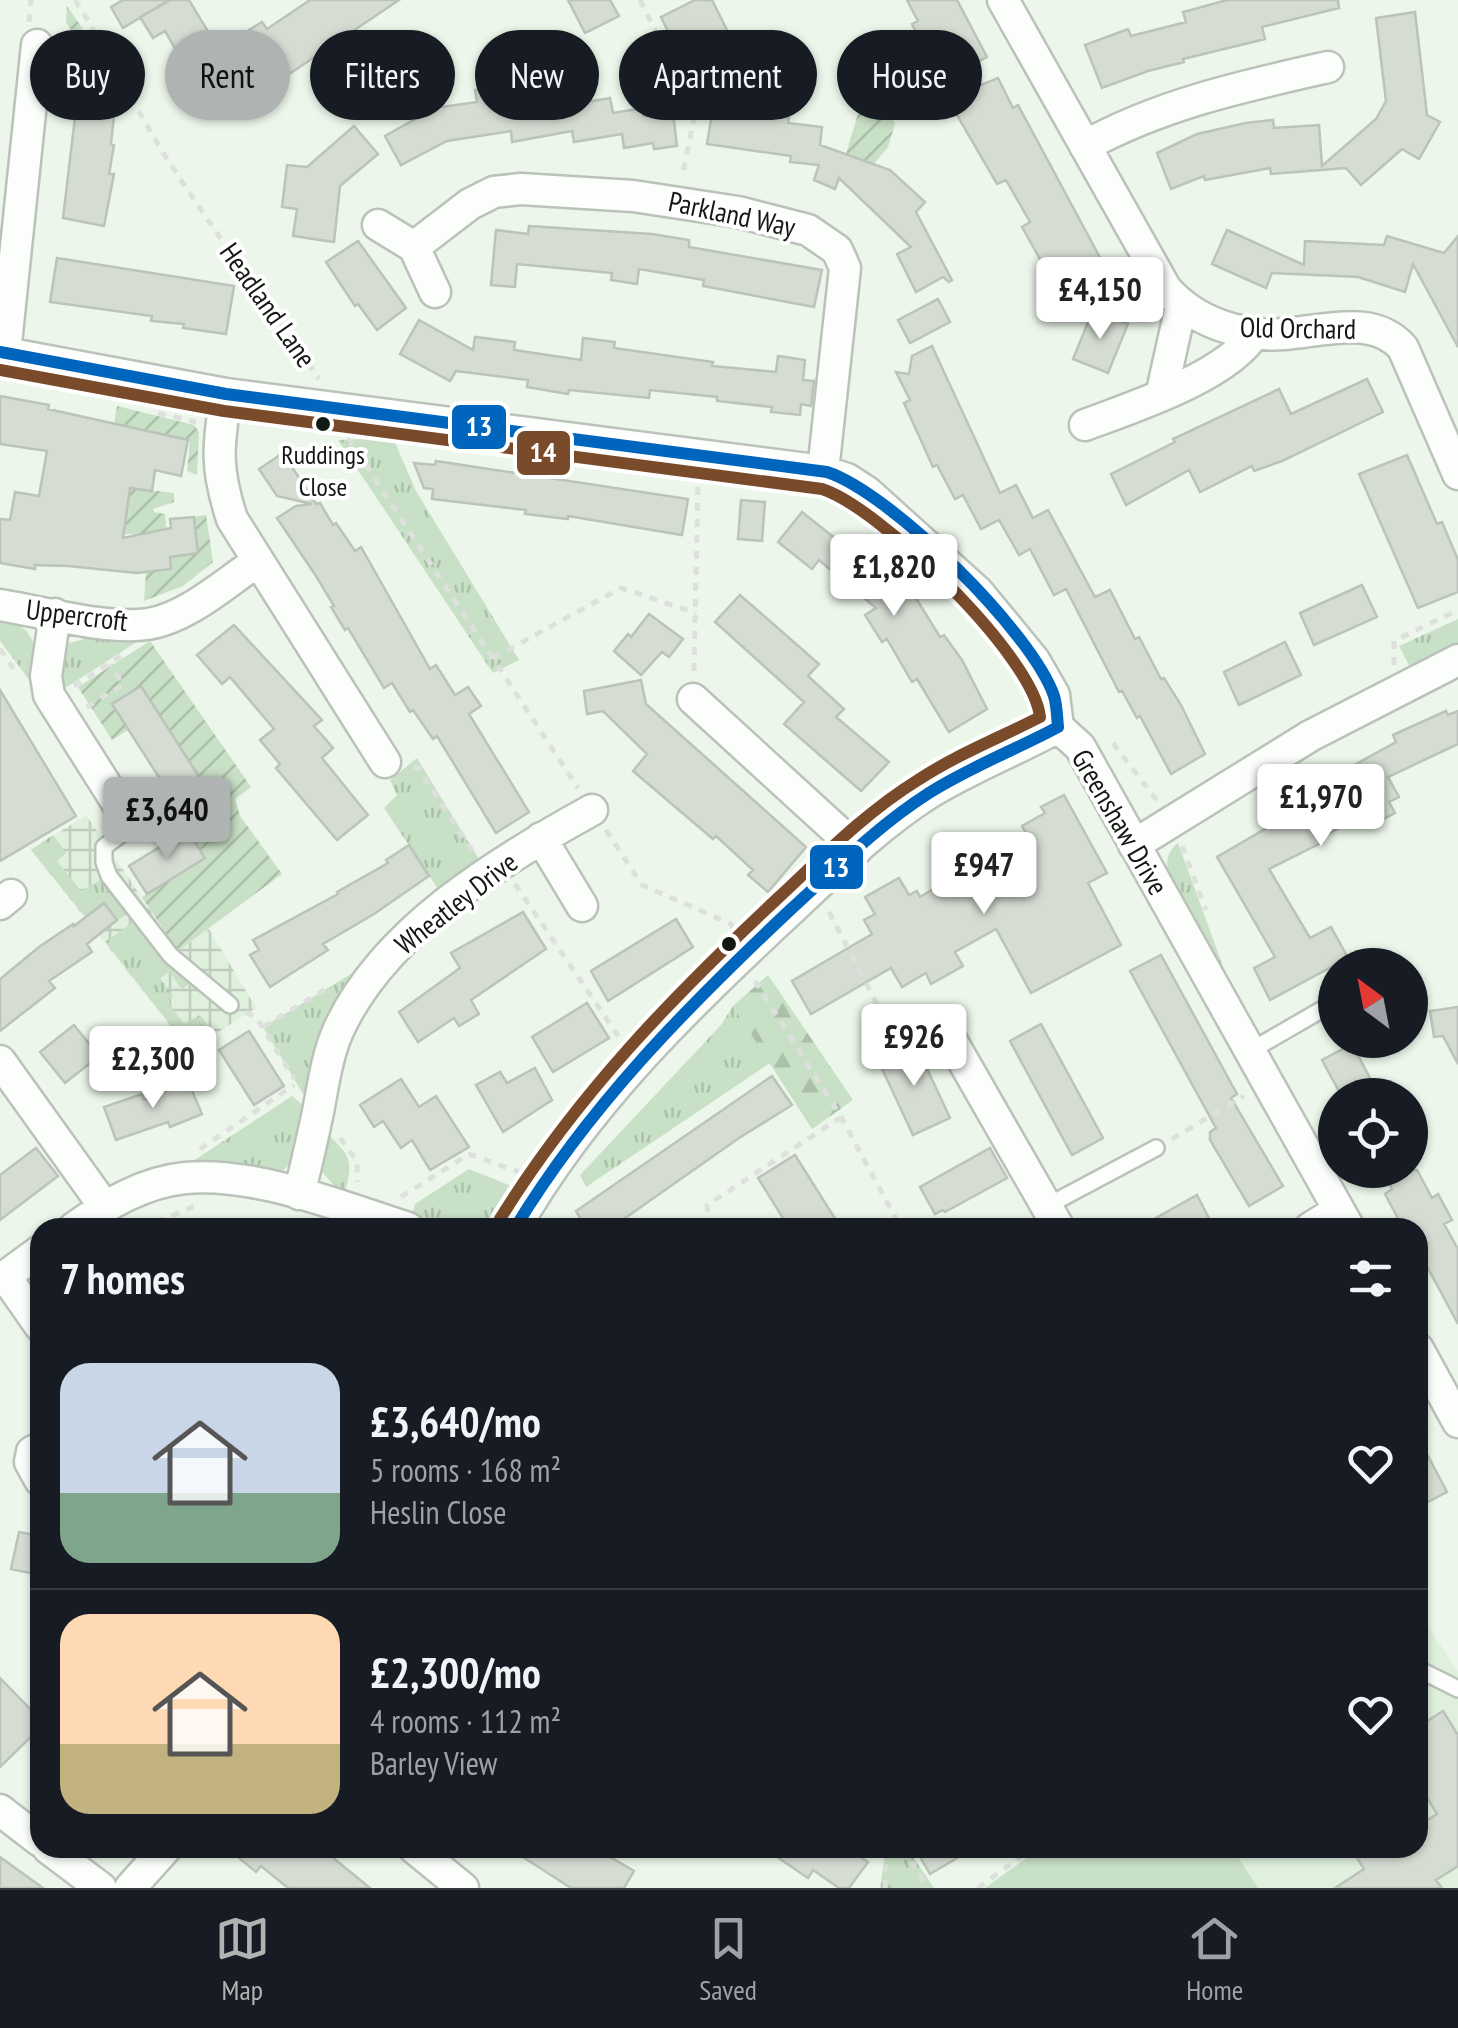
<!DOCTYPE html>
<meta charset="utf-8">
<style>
:root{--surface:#171b24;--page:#20242c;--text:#f1f3f6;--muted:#9ea1a6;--line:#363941;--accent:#afb4b2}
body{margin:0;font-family:"PT Sans Narrow",sans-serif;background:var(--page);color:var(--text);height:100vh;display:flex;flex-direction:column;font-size:38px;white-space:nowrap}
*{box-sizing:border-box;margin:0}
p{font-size:32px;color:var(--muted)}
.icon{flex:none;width:55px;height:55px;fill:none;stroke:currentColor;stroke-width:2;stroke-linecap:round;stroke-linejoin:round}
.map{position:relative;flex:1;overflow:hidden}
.details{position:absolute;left:30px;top:1218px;width:1398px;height:640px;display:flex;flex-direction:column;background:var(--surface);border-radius:30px;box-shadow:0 2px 8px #0004}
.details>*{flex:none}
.banner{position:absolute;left:30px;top:30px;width:1400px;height:90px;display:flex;gap:20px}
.needle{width:65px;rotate:328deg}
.tools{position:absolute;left:1318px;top:948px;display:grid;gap:20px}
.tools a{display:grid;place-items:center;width:110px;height:110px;border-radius:50%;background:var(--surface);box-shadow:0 2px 8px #0004;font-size:50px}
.price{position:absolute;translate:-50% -85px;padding:0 22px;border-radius:10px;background:#fff;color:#222;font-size:32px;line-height:65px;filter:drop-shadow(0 2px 5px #0008)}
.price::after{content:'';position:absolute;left:50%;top:60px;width:30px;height:22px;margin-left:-15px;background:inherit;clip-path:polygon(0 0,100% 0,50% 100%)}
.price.current{background:var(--accent);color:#111}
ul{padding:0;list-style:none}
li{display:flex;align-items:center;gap:30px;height:250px;padding:0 30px}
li+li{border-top:2px solid var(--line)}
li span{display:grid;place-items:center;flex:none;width:280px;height:200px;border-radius:30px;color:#555}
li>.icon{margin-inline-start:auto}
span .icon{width:120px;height:120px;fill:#fffc;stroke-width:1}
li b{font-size:42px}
h2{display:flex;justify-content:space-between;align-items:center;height:120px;padding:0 30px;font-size:42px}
.pill{padding:0 35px;border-radius:45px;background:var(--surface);box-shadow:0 2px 8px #0004;font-size:35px;line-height:90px}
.pill.current{background:var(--accent);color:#111}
.menu{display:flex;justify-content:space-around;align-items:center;height:140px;border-top:2px solid var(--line);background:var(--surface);font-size:28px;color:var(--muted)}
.menu a{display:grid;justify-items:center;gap:5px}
.menu .current{color:var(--accent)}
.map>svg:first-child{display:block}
</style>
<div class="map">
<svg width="1458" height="1888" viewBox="0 0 1458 1888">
<defs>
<pattern id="industrial-grid" width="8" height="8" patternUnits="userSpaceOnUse" patternTransform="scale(2.5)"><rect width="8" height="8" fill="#dff0dd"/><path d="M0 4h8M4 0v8" fill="none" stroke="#becdbd"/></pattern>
<pattern id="grass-tufts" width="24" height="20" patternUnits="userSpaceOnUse" patternTransform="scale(2.5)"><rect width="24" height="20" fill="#c8e0c5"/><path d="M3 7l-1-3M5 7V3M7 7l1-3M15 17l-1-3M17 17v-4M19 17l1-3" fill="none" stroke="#abc0a8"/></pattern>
<pattern id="forest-firs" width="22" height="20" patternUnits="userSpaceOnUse" patternTransform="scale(2.5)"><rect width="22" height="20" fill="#c8e0c5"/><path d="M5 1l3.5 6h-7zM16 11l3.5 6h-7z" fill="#abc0a8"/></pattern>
<pattern id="garden-furrows" width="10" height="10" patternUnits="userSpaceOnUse" patternTransform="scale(2.5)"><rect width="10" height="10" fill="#c8e0c5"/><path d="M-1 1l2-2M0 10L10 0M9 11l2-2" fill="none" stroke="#abc0a8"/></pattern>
</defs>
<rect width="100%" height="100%" fill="#ecf6ea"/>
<path fill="#dff0dd" d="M1418,1612l40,59v217h-473l55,-40h378z"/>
<path fill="url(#industrial-grid)" d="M86,815l92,136 31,-22 47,79 -66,42 -159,-200z"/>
<path fill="url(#grass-tufts)" d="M393,438l23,53 103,169 -26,13 -155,-233z
M0,614c41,19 36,33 36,75l-36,-48z
M1458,619v30l-46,22 -13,-25z
M96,636l47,2 -84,54 -3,-33 13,-16z
M417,758l63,103 -40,31 -56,-84 13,-13 -7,-15z
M53,835l13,18 -9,8 24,30 22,-13 26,34 -30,22 -68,-84z
M1178,843l50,137 -59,-106c-4,-13 -2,-22 9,-31z
M135,921l54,63 -7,5 -13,-17 -9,6 13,18 -6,6 17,22 16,-9 14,19 -24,16 -85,-108z
M356,971l5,1 -58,122 -40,-67z
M733,1006l37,57 -184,124 -6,-12 141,-150z
M292,1096l14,12c-8,31 -5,53 -34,71l-19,-6 -3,-7 -57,-5z
M329,1135c21,22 24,23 17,54l-6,3 -18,-20v-14z
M469,1169l50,20 4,10 -19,28h-74l-15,-5 -3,-8 3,-10z
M886,1848h21l27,40h-54z"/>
<path fill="url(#forest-firs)" d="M768,975l85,125 -41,29 -79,-123z"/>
<path fill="#c8e0c5" d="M1040,1848h192l26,40h-273z"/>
<path fill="url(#garden-furrows)" d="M67,6l50,72 -7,5 -54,-4 3,-9 14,-8 3,-26 -10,-13z
M867,83l14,14 14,27 -7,23 -14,17 -28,-10z
M117,406l77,19 5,7 -2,43 -10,-4 3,-30 -76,-16z
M107,463l24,25 43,5v9l-21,7 1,3 11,2 2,20 -33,7v-7h-24z
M206,515l7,47 -30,24 -39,15 2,-29 23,-21 5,5 24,-3 -4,-36z
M150,641l101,146 -16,12 5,17 42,58 -104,77 -36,-54 62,-39 -14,-23 1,-11 23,1 -10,-11 13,-10 -75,-118 -30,18 16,26 -16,10 -34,-53z"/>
<path fill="#d5ddd3" stroke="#bbc3ba" stroke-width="2.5" d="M123,0h46l-46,28 -12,-21z
M171,0h18l26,43 -32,19 -18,-31 -12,7 -13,-21z
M310,0h89l-123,83 -12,-20 -22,14 -19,-31 39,-24 5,7z
M568,0h42l9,16 -34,17z
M695,0h17l15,30 -48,24 -18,-37z
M907,0h50l30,57 -27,14 9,19 29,-12 15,30 5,-3 93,173 -46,26 -43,-77 8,-5 -24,-42 -9,4 -43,-74 -42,-86 6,-3z
M1227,0h111l1,8 -77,19 3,12 -82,20 1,3 -36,9 -46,17 -17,-43 43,-16 3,7 55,-14 -3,-10z
M1415,12l12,103 13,7 -21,37 -17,-10 -41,36 -15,-17 -75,6 -1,-6 -65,12 -1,-4 -33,13 -14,-36 40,-19 49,-11 27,-3 1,8 45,-3 3,41 54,-47 10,-18 -10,-83z
M498,86l1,11 30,-4 1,8 56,-9 1,10 23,-4 3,15 30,-5 1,8 29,-3 4,33 -23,3 -1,-6 -29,5 -2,-14 -48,8 -2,-11 -60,11 -1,-11 -64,10 -46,24 -16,-29 50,-28 42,-6 -2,-12z
M78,92l38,4 -5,48 3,1 -5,29h5l-10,52 -41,-8z
M713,108l76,10 -1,5 34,4 -2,18 70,25 35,32 -9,10 36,68 -3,2 -6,-5 -27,15 -19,-38 14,-7 -72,-69 -4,11 -21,-9 5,-15 -29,-3 1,-6 -84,-12z
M354,126l24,28 -38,32 -6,56 -41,-6 4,-27 -15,-2 5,-42 20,2z
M529,226l123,8 37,6v7l133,23 -8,37 -111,-21 1,-6 -65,-11 -2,15 -26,-4 1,-7 -95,-9 -2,23 -24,-2 5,-55 32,4z
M1227,230l77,35 1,-24 79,4 3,-9 57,17 14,-17v111l-45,-83 -8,28 -47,-15 -86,-4 -6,15 -54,-24z
M358,241l48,67 -29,22 -19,-26 -3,2 -29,-44z
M57,258l177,28 -8,48 -43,-6 1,-4 -33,-3 1,-5 -102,-14z
M938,299l12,23 -40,21 -12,-23z
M1093,310l35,14 -20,49 -35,-14z
M419,320l54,30 2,-13 40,5 -1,8 67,10 2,-22 32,4 -1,6 99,14 -1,4 64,6 2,-16 27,4 -2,20 11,1 -3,25 -10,-2 -1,11 -29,-3 1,-5 -55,-6v-4l-67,-7 -1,8 -80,-8 -1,4 -41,-7 1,-7 -72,-9 -6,10 -50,-27z
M932,346l68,147 16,-8 17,33 15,-8 47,87 15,-7 25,49 4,-2 22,42 3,-1 17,27 24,49 -34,20 -31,-58 -3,2 -15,-27 -3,1 -53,-103 -12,6 -24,-46 -11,6 -20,-35 -18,9 -18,-34 -8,4 -18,-34 -4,2 -29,-64 6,-3 -14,-28 13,2 3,-18z
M1367,379l16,33 -101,49 -28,10 -2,-5 -52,26 -11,-22 -63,35 -15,-31 64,-32 -2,-3 106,-50 12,25z
M0,396l49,9 -1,4 140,31 -7,36 -26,-6 -3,21 -22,-3 -7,50 48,-10 -1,-9 24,-2 4,36 -28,4 1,12 -34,4 -69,-7 -33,-1v4l-35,-6v-44l10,1 5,-28 24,4 8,-45 -47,-7z
M283,453l33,51 4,-1 13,22 3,-2 19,28 6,-4 69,122 6,-4 19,30 13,-8 13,19 -12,8 60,98 -33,21 -59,-97 -4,3 -20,-29 -3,2 -18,-29 -8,5 -36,-60 -3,2 -14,-23 3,-1 -18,-30 -39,-58 19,-12 16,-2 -35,-8 -18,-27z
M1407,455l30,69 5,-2 16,38v32l-40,16 -59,-134z
M436,461l252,38 -6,36 -114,-19v3l-43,-5 1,-4 -94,-11 1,-10 -9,-1 -10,-25 21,2z
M741,500l24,2 -3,39 -24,-2z
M802,512l44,35 8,-9 33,27 6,-4 47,76 4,-2 18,25 25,49 -38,23 -32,-53 -5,3 -25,-43 -5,3 -17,-27 11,-7 -57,-48 -7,9 -34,-27z
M1362,585l15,32 -63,28 -14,-32z
M740,595l79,69 -11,12 36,33 -8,8 53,45 -28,29 -77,-67 20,-22 -89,-80z
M649,614l34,25 -14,18 -7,-5 -21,23 -27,-24 14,-17 3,3z
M234,625l88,95 -8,6 19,22 -11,10 46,57 -31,25 -61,-72 4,-4 -20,-24 14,-11 -44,-52 -8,7 -25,-29z
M1285,642l16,33 -62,30 -15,-33z
M641,680l5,24 160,143 -38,45 -20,-17 5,-5 -37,-34 -3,3 -80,-68 14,-17 -44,-43 -16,3 -3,-23z
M141,686l71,111 -29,18 -71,-111z
M0,690l76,126 -76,45z
M1446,711l2,4 10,-4v33l-70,33 11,20 -10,5 6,11 -19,10 -6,-12 -49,27 2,4 -54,27 41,69 21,-11 17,31 -78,42 -16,-32 21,-11 -58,-100 62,-36 -6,-11 123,-68 -3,-7z
M1064,795l43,78 -19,10 33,62 -90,48 -35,-64 -41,23 8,14 -32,18 -5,-11 -24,14 -11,-19 -80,46 -19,-33 80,-47 -8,-14 11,-6 -10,-17 34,-19 10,17 8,-4 3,6 67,-41 5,9 39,-23 -9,-16 23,-13 -4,-6z
M187,830l18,28 -58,36 -18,-28z
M409,845l20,31 -55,38 -51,30 5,6 -58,37 -20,-32 9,-5 -6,-10 85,-46 -1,-2 51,-29 -2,-3z
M104,903l13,17 -30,24 5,8 -43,29 6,7 -55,43v-52l39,-32 34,-23 1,2z
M523,912l23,37 -75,51 8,14 -20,12 -5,-8 -36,24 -19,-30 61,-44 -9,-15z
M676,919l17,28 -85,54 -17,-30z
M1161,955l76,139 -6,4 52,88 -34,20 -39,-66v-8l6,-4 -86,-157z
M587,1003l22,35 -56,34 -21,-35z
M1458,1007v57l-15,-28 -9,1 -4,-26z
M1041,1024l62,114 -31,17 -62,-114z
M74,1025l25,31 -34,27 -25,-31z
M249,1031l35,55 -30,19 -35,-55z
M915,1043l35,75 -37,17 -35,-75z
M1352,1044l27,51h-38l-19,-35z
M535,1068l17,32 -49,32 -27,-47 24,-13 7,11z
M772,1076l20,29 -53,33 -128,90h-25l-10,-17z
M401,1079l18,28 17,-11 33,51 -39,23 -18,-30 -11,8 -18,-27 -9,6 -14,-22z
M188,1081l14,33 -32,13 -2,-5 -52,18 -12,-33 38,-13 2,6z
M36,1148l22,28 -58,44v-45z
M990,1148l17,30 -62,34 -2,-2 -8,4 -15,-27z
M795,1155l46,73h-52l-31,-50z
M1382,1170h35l15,28 6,-4 14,26 -8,4 14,25v75l-40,-74v-22h-15l-18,-34 7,-5z
M1197,1195l17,33h-76z
M1418,1437l29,55 -29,15z
M19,1532l21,4v39l-29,-6z
M0,1678l40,41v9l-40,39z
M1443,1711l15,24v131l-22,14 6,8h-107l29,-19 -13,-21h67v-22l19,-12 -19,-31v-56z
M227,1848h94l49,40h-82l-27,-22 -5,6z
M509,1848h86l39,23 -10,17h-53z
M764,1848h84l20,14 -19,26h-10l-26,-18 -5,8z
M915,1848h59l-44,26z
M0,1857l43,31h-43z"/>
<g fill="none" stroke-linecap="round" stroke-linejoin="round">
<defs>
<path id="lane" d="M128,820l-4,12 -20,15v15l5,14 62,80 59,49
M1250,1051l85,-49
M1047,1206l109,-58
M1418,1669l40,20"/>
<path id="street" d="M1003,0l163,289c30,34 75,48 119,45 39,-3 89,-20 118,14l55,126
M1085,146c76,-42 159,-60 243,-79
M378,225l36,22 21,45
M414,247l56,-43 24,-12 27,-3 112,7 105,16 70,18 29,20 8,18 -22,203
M0,352l226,42 597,77 24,8 20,13 111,100 56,68 20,35 4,32 22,20 269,481
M5,353l32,-308
M226,394c-8,54 -11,72 6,125l153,243
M1161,396l20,-90
M1085,425c48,-18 144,-49 170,-93
M0,605c44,7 104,25 148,19 39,-6 77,-41 109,-62
M55,614l-9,62 3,19 79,125
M693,699l164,150
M541,838l41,68
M1134,845l176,-109 148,-76
M0,904l11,-9
M946,1031l113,197
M0,1061l104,145
M299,1194c7,-27 13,-54 19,-82 5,-26 9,-56 20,-81 45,-100 161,-170 254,-221
M74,1228c33,-24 70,-46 111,-50 70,-7 157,29 223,50
M515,1228c70,-124 176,-226 280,-322 42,-40 85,-82 134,-113 41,-25 87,-43 129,-66
M1310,1228l29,-18
M5,1276l35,50
M0,1280l40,-29
M1418,1349l40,73
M40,1448l-8,4 -2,10 10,18
M0,1810l40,31
M48,1848l53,40
M414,1848l49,40
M130,1888l36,-40"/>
</defs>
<use href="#lane" stroke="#bbc2ba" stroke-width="20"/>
<use href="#street" stroke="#bbc2ba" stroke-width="35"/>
<path stroke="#dde0dc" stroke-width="5" stroke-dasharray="8 8" stroke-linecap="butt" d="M75,0c35,54 61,111 96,165 48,73 99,143 148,214
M640,0l55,112 -13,66
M29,22l2,-22
M158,413l38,9
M348,438l230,350
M0,649l17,25
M493,658l128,-70 75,25
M1394,665v-24l64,-31
M694,671l4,-189
M74,686l50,-32
M87,707l36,-22 -13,-21
M1113,743l45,59
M413,767l5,1 54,82
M155,818l32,3 13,-9 -2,-7
M606,830l36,55 89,39 3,6
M1182,846l24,64
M515,884l106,156
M829,912l64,123 25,-2
M755,981l86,136 60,111
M246,1012l11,6 37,61
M263,1027l66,-40
M340,1138l17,23v21
M1172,1139l72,-43
M200,1149l94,-64
M401,1197l68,-43 50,18
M142,1228l53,-22
M709,1228l-2,-23 133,-87
M1418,1439l14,-8
M1418,1539l8,-7
M902,1848l26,40
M885,1888v-19l11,-21
M978,1888l55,-40"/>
<use href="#lane" stroke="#fcfefc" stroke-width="15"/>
<use href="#street" stroke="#fcfefc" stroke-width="30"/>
<defs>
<path id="bus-1" d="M0,352l226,42 601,78c64,21 205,160 227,224 3,10 3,21 4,31 -43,23 -88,40 -129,66 -52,33 -95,77 -140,118 -103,97 -200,195 -274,317"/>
<path id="bus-2" d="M0,370l224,41 598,78c57,18 212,167 218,228 -41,21 -84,38 -122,63 -52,32 -95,76 -140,118 -105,98 -202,198 -278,321"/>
</defs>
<use href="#bus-1" stroke="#fff" stroke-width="20"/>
<use href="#bus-2" stroke="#fff" stroke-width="20"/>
<use href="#bus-1" stroke="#0065bd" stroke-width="12"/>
<use href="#bus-2" stroke="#7a4b2a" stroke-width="12"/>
</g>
<g fill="#131912" stroke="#fff" stroke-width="4">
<circle cx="323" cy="424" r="9"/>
<circle cx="729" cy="944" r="9"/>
</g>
<g text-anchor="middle" stroke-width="8" stroke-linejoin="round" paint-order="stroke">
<g font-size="26" fill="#131912" stroke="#fff">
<text x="323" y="464">Ruddings<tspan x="323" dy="32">Close</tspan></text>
</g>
<g font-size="28" fill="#131912" stroke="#fff">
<text transform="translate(732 214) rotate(12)" y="10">Parkland Way</text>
<text transform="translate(268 305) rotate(55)" y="10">Headland Lane</text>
<text transform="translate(1298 328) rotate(1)" y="10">Old Orchard</text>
<text transform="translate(77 615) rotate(7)" y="10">Uppercroft</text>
<text transform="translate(1120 822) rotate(60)" y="10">Greenshaw Drive</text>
<text transform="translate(456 903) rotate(-38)" y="10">Wheatley Drive</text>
</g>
</g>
<g stroke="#fff" stroke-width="4">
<rect x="450" y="403" width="58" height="48" rx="10" fill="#0065bd"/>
<rect x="515" y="429" width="57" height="48" rx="10" fill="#7a4b2a"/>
<rect x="808" y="843" width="57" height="48" rx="10" fill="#0065bd"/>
</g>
<g font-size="28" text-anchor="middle" font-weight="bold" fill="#fff">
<text x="479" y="436">13</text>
<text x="543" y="462">14</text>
<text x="836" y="877">13</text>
</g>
</svg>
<div class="tools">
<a><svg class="needle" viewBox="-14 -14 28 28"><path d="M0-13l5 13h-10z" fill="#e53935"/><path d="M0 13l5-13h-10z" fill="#9ea1a6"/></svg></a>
<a><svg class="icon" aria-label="locate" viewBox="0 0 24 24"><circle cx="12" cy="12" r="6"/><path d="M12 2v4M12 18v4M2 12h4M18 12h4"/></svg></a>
</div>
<b class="price" style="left:1100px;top:342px">£4,150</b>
<b class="price" style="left:894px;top:619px">£1,820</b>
<b class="price" style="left:1321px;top:849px">£1,970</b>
<b class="price current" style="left:167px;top:862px">£3,640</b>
<b class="price" style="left:984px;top:917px">£947</b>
<b class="price" style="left:914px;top:1089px">£926</b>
<b class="price" style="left:153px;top:1111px">£2,300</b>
<div class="banner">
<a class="pill">Buy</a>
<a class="pill current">Rent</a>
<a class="pill">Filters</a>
<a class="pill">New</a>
<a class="pill">Apartment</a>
<a class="pill">House</a>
</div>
<section class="details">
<h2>7 homes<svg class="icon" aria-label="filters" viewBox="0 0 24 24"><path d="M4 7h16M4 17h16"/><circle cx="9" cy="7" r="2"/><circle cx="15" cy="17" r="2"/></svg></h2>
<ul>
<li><span style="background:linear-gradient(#c9d6e8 65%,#7fa58c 0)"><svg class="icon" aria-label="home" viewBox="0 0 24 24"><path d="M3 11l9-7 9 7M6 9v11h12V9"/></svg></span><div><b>£3,640/mo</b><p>5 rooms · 168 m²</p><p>Heslin Close</p></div><svg class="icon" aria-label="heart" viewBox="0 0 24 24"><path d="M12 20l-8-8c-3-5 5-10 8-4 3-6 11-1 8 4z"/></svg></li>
<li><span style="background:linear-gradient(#ffd9b3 65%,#c2b280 0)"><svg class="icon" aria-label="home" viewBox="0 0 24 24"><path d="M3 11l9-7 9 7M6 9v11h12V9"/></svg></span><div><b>£2,300/mo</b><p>4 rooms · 112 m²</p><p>Barley View</p></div><svg class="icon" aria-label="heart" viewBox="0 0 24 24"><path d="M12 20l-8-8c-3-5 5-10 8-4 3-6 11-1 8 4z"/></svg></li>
</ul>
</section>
</div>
<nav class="menu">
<a class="current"><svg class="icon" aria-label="map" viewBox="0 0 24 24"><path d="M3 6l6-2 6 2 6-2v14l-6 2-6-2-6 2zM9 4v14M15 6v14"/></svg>Map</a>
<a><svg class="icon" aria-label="saved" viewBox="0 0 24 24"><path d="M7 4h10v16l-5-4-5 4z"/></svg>Saved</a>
<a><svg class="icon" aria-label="home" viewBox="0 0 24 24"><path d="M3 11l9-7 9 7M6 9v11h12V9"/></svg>Home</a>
</nav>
